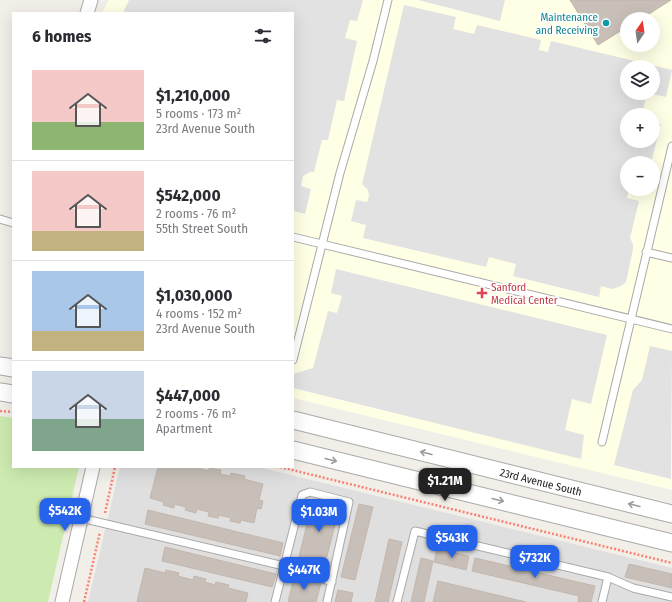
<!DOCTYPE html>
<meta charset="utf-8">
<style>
:root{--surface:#fff;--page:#f2f2f3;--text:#2b2b33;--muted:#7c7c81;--line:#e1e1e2;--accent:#2563eb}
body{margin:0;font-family:"Fira Sans Condensed",sans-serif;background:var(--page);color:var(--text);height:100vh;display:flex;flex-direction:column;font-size:15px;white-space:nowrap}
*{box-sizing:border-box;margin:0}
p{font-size:13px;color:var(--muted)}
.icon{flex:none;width:22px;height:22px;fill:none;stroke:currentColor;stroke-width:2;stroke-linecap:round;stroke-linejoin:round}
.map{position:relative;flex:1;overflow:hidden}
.details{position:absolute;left:12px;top:12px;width:282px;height:456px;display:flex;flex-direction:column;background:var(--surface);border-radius:0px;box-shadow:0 4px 16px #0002}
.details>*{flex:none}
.needle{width:26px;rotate:13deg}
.buttons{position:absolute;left:620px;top:12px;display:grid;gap:8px}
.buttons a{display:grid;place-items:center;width:40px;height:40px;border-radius:50%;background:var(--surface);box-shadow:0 4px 16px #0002;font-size:20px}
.price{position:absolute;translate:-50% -34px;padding:0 9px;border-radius:8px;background:var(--accent);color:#fff;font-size:13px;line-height:26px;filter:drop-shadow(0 1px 2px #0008)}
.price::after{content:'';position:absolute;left:50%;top:24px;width:12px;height:9px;margin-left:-6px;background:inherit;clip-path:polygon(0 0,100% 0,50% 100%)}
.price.on{background:#222;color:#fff}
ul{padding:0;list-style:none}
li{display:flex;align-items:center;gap:12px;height:100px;padding:0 20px}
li+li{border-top:1px solid var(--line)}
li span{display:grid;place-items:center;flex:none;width:112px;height:80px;border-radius:0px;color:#555}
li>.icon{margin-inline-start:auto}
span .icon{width:48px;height:48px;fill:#fffc;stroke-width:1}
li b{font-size:17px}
h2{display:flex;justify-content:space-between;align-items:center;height:48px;padding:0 20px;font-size:17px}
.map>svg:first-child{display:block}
</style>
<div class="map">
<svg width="672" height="602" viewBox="0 0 672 602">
<rect width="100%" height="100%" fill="#f2efe9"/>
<path fill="#e0dfdf" d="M120,467h138l414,101v34h-584z"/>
<path fill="#ffffe5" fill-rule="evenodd" d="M109,0h563v490l-379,-92v-385h-191zM627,19h26v26h-26zM627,67h26v26h-26zM627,115h26v26h-26zM627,163h26v26h-26z"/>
<path fill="#cdebb0" d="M0,416l13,2v49h66l-31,135h-48z"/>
<path fill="#e2e2e2" d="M129,0h234l-6,21 -7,-1 -5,18 12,3 -13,60 -7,-1 -9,40h-6l-8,32h-4l-7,4 -2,10 10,3 -6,25 -11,-3 -1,1v-199h-170z
M418,0h87l-5,21z
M404,5l52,12 -3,12 21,5 3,-9 64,15 -2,10 9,2 3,-11 121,29 -6,27 -18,-4h5v-26h-26v26h20l-5,22h-15v26h26v-19l8,2 -10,39h-24v26h2l-2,9 12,3 -9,37 3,6v5l-7,33 -5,4 -9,3 -11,-3 -2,11 -86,-21 3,-12 -27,-7 -3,10 -123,-29 3,-13 -15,-4 5,-21 11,2 2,-6 -1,-6 -6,-6z
M336,269l271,66 -16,69 -19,-5 -7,31 19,5 -3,24 -288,-71v-14l20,-6 15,-57 9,2 5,-17 -11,-3z
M650,346l22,5 -1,128 -57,-14 19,-75 9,-10z"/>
<path fill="#c7bfb8" stroke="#c4b6ab" d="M570,0h101l-30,19h-14v8l-29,18z
M158,467h36l15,4v-3l12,2 -1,4 10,2 1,-3 14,3 -1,3 19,5 -4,16 4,1 -2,8 -4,-1 -3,15 -13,-3 -1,3 -10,-2 1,-3 -12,-3 -1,3 -10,-2 1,-4 -12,-3 -1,4 -11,-3 1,-3 -12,-3v4l-11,-3 1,-3 -14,-4z
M313,499l27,6 -16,63 -26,-7z
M359,504l14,3 -18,73 -14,-3z
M148,510l135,33 -3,13 -135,-32z
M389,539l13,3 -14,60h-13z
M165,547l111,27 -4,13 -110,-26z
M437,549l32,7 -3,14 -32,-8z
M421,558l12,3 -9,41h-13z
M475,558l120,28 -4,16h-13l1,-6 -107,-25z
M629,564l43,10v14l-47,-11z
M145,568l20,5 1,-3 13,3 -1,3 15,4 1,-4 12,3 -1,3 10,3 1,-3 13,3 -1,3 20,5 -2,9h-109z
M294,577l27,6 -5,19h-28z
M438,581l88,21h-93z
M338,590l15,3 -2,9h-16z"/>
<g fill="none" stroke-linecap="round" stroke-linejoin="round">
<defs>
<path id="service" d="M0,219l13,4
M293,237l379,92
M646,252l26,6
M293,360l47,-187 33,-112 15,-61
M602,442l70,-296
M81,518l203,48 48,16
M275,602l27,-107 8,-3 39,10 -22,100
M397,602l18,-71 193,46 25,11 39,9
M602,602l6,-25"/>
<path id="minor" d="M87,13l4,-13
M62,602l31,-135"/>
<path id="tertiary" d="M0,366l13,2
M0,392l13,2
M293,420l379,94
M293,450l379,93"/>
</defs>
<use href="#service" stroke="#a9a9a9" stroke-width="9"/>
<use href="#minor" stroke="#a9a9a9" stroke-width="15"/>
<use href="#tertiary" stroke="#a9a9a9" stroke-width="19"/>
<path stroke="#fa8072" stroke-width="2.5" stroke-dasharray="2 2" stroke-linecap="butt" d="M0,411l13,1
M280,467l392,96
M105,513l10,-46
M84,602l16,-70"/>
<use href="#service" stroke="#fff" stroke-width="7"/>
<use href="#minor" stroke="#fff" stroke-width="13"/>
<use href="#tertiary" stroke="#fff" stroke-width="17"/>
</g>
<defs><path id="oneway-shaft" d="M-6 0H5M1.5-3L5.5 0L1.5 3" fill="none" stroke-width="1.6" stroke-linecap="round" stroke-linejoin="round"/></defs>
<g stroke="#9c9c9c">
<use href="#oneway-shaft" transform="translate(426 453) rotate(-166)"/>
<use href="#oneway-shaft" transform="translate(331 460) rotate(14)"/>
<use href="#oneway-shaft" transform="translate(498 500) rotate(14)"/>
<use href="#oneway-shaft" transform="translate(634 505) rotate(-166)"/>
</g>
<circle fill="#0f9aa8" stroke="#fff" stroke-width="1.5" cx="606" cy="23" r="4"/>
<path fill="#e0444e" stroke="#fff" stroke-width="1.5" d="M480 287h4v4h4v4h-4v4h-4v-4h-4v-4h4z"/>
<g text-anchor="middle" stroke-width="3.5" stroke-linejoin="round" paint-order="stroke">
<g font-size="11" fill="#0d838f" stroke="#fff" text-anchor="end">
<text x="598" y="21">Maintenance<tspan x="598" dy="13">and Receiving</tspan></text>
</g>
<g font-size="11" fill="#be3a42" stroke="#fff" text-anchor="start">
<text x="491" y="291">Sanford<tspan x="491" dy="13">Medical Center</tspan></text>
</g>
<g font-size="11" fill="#222" stroke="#fff">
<text transform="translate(541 482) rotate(14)" y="4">23rd Avenue South</text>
</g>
</g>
</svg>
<div class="buttons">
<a><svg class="needle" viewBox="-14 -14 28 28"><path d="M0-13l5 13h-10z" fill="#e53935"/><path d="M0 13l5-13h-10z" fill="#7c7c81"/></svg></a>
<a><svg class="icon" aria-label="layers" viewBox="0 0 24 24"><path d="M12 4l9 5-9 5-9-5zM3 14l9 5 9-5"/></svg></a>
<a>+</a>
<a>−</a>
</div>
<b class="price on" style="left:445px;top:502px">$1.21M</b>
<b class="price" style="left:65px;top:532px">$542K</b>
<b class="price" style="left:319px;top:533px">$1.03M</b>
<b class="price" style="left:452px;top:559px">$543K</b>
<b class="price" style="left:535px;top:579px">$732K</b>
<b class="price" style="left:304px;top:591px">$447K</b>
<section class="details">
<h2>6 homes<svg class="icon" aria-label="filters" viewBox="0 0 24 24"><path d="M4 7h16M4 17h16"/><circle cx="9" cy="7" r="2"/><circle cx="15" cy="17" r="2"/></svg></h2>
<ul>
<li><span style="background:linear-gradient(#f6c9c9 65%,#8fb573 0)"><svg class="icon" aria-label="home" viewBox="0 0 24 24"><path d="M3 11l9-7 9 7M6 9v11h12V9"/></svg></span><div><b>$1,210,000</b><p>5 rooms · 173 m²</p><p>23rd Avenue South</p></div></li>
<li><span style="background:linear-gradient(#f6c9c9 75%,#c2b280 0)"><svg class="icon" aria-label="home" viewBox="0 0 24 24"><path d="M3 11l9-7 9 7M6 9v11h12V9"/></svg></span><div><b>$542,000</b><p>2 rooms · 76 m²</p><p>55th Street South</p></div></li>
<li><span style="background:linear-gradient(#a9c7e8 75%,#c2b280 0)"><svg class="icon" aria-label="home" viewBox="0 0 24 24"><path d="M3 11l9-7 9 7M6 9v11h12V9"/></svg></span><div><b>$1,030,000</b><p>4 rooms · 152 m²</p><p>23rd Avenue South</p></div></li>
<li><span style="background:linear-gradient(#c9d6e8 60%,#7fa58c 0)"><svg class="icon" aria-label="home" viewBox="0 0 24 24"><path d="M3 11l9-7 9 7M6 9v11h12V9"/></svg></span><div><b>$447,000</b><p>2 rooms · 76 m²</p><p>Apartment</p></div></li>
</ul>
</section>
</div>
